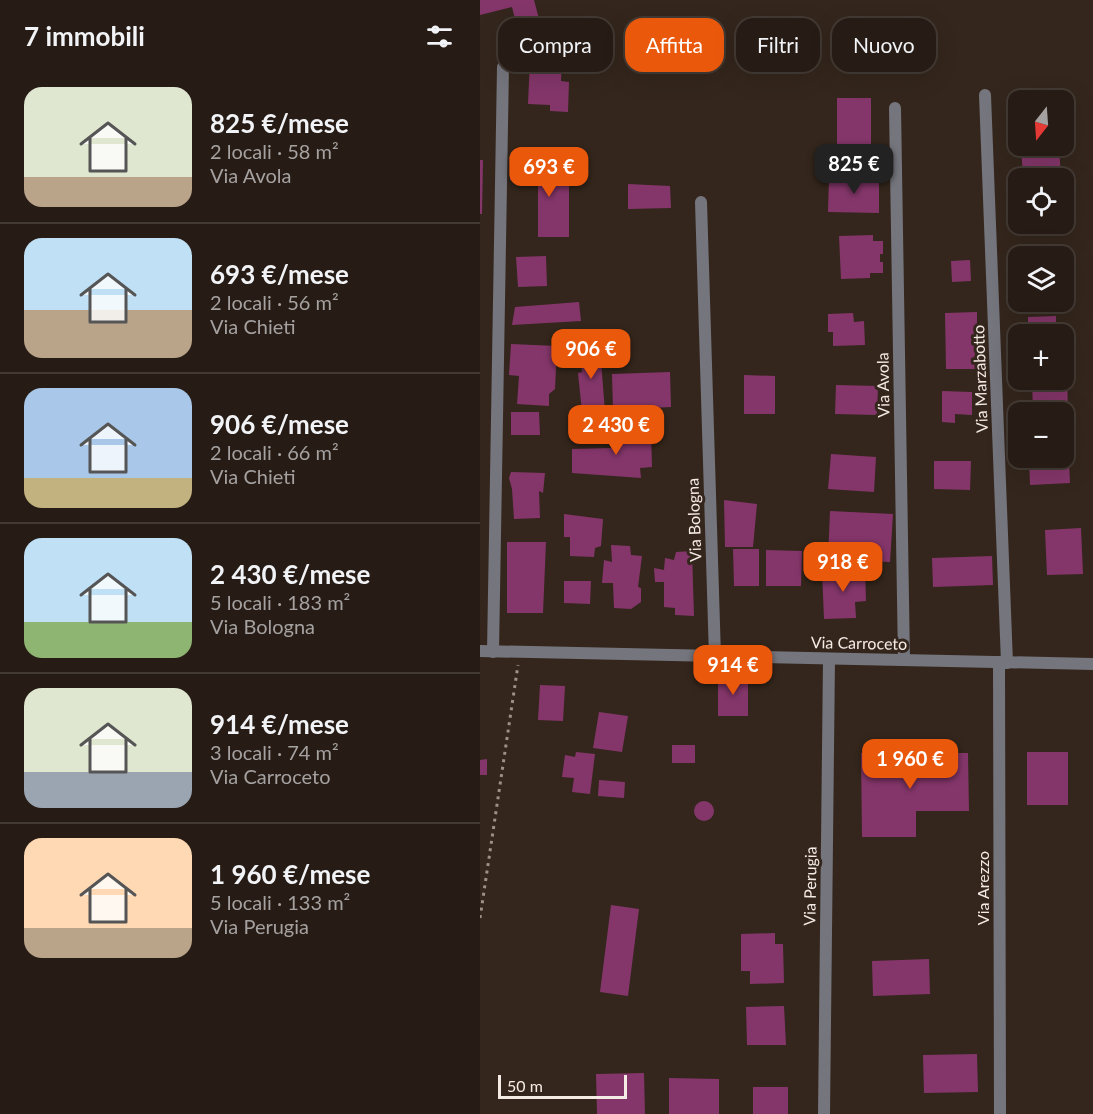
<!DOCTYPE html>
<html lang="it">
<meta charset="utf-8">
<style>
:root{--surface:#271c15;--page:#2f251e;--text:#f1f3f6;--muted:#a4a1a0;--line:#433a34;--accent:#ea580c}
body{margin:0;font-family:Lato,sans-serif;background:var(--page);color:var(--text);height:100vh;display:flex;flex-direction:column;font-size:22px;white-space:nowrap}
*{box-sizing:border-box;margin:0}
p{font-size:20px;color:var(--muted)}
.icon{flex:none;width:33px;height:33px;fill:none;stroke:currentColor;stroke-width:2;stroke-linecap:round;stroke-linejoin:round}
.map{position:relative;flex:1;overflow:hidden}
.details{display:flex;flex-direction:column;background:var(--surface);width:480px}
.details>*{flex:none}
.guide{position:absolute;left:18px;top:18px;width:504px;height:54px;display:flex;gap:12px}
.needle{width:39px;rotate:197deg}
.fabs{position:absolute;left:528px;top:90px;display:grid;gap:12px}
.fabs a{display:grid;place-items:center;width:66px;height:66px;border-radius:12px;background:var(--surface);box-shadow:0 6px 24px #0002,0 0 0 2px var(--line);font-size:30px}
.scale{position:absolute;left:18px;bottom:15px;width:129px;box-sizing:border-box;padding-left:6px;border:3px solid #f5ebe5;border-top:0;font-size:16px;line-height:21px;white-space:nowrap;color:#f5ebe5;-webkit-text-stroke:4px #34261c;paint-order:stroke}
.price{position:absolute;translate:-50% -51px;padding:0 14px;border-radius:12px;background:var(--accent);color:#fff;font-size:20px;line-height:39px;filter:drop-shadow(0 2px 3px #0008)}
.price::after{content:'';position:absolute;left:50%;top:36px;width:18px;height:14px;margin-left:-9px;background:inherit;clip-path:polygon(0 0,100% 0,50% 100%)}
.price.active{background:#222;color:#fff}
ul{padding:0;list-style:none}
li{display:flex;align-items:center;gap:18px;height:150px;padding:0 24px}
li+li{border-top:2px solid var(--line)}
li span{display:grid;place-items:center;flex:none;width:168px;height:120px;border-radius:18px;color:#555}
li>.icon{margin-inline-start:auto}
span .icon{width:72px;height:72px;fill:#fffc;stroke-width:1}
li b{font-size:26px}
h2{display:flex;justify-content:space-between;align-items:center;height:72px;padding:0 24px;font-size:26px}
.pill{padding:0 21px;border-radius:18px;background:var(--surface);box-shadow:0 6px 24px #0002,0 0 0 2px var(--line);font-size:21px;line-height:54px}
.pill.active{background:var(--accent);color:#fff}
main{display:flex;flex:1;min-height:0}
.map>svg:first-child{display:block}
</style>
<main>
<section class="details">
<h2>7 immobili<svg class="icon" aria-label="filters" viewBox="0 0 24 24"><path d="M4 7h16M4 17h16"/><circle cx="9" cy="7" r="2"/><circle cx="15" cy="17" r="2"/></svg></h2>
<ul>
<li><span style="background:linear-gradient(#dfe7d0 75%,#b9a48a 0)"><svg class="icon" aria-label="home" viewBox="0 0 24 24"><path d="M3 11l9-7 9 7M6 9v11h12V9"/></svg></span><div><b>825 €/mese</b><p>2 locali · 58 m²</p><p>Via Avola</p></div></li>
<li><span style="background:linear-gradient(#bfe0f5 60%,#b9a48a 0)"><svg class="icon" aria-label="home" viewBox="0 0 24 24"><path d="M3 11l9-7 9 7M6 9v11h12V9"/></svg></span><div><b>693 €/mese</b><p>2 locali · 56 m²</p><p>Via Chieti</p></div></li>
<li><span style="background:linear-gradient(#a9c7e8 75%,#c2b280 0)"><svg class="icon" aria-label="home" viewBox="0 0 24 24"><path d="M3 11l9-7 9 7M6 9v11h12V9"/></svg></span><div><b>906 €/mese</b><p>2 locali · 66 m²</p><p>Via Chieti</p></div></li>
<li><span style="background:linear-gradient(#bfe0f5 70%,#8fb573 0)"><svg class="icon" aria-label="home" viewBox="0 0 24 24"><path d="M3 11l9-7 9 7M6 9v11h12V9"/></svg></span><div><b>2 430 €/mese</b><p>5 locali · 183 m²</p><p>Via Bologna</p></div></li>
<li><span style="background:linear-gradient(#dfe7d0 70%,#9aa5b1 0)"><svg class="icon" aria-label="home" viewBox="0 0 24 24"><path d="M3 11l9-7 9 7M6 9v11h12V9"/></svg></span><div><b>914 €/mese</b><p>3 locali · 74 m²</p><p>Via Carroceto</p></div></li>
<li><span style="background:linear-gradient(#ffd9b3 75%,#b9a48a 0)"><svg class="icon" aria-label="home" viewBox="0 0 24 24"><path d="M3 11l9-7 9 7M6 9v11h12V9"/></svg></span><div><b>1 960 €/mese</b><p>5 locali · 133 m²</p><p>Via Perugia</p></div></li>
</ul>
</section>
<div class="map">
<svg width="613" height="1114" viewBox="0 0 613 1114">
<rect width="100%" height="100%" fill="#34261c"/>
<path fill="#84366a" d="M0,0h54l12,45 -23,6 -11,-44 -32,8z
M359,31l37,2 -1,30 -37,-2z
M50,58l32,1 -1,22 8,1 -1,30 -18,-1v-6l-22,-1z
M357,98h34v49h-34z
M541,146h38l2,32h-38z
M0,160h3l-1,54h-2z
M30,167l59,2v68h-31v-54l-28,-3z
M349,177h50v36l-51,-1z
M148,184l42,2 1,22 -43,1z
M393,235v6h10v13h-3v8h3v11h-13v5l-29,1 -2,-43z
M66,256l1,30 -29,1 -2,-30z
M490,260l1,21 -19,1 -1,-21z
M99,302l2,19 -69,4 3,-18z
M497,312v57h-31l-1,-56z
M373,313l1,9 10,-1 1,24 -32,1v-14h-5v-18z
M576,316v18h-28v-17z
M31,344l46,2 -2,43 -6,5v12l-32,-2 2,-28 -10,-1z
M99,347l21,1 5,64 -19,-3 -4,3 -4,-39 4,-1z
M584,368h3l1,48h-4v-4h-31l-1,-32h32z
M190,372l1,35 -58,3 -1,-36z
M264,375l31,1v38h-31z
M356,385l42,1 -1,29 -42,-1z
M462,391l30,1v23l-17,-1v9l-13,-1z
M31,412h28l1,23h-29z
M130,431h41l1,36 -12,1 1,10 -69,-5v-24l39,-1z
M588,443l2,40 -40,2 -1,-27h35v-14z
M351,454l45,3 -2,35 -46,-3z
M454,461h37l-1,29 -36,-1z
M31,472l34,1 -2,20 -4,-2 1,27 -26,1 -2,-30 -3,-11z
M244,500l33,4 -4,43h-28z
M350,511l63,3 -3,48 -62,-3z
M84,514l39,5 -2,27 -6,2 -1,9 -24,-1v-19h-6z
M601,528l2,46 -36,1 -2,-45z
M27,542h39l-3,71h-36z
M131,545l19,1 1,9 11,1 -4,31 3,1v14l-10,7 -17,-1 -1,-25h-11l2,-23 8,2z
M253,549h26v37h-25z
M286,550l36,1 -1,35h-35z
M212,551l2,65 -19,-1v-7l-11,-1v-25h-9l-1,-14 10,2 1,-12 9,2 2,-8z
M512,556l1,29 -60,2 -1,-29z
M385,569l1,32 -11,1 1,16 -32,1 -2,-48z
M84,581h27l-1,23 -26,-1z
M238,675h30v41h-30z
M60,685l25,1 -2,35 -25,-1z
M119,712l29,4 -6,36 -29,-4z
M192,745h23v18h-23z
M96,752l19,2 -5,40 -18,-2 2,-14 -12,-1 3,-22 10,2z
M547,752h41v53h-41z
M381,753h107l1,58h-53v26h-54z
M7,759v16h-7v-15z
M119,780l26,2 -1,16 -26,-2z
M214 811a10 10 0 1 1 20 0a10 10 0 1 1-20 0Z
M131,905l28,4 -11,87 -28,-4z
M295,933v11h8l1,39 -34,1v-13h-9v-37z
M449,959l1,35 -57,2 -1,-35z
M304,1006l2,39h-39l-1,-38z
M497,1054l1,38 -54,1 -1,-38z
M164,1073l1,41h-48l-1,-40z
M189,1078l50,1v35h-50z
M273,1087h35v27h-35z"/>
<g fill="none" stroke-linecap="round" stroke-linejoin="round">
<path stroke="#9c9089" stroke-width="3" stroke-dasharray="3 4.5" stroke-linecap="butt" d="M0,918l38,-253"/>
<path stroke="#75757d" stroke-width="12" d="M505,95l22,568
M415,108l9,552
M221,202l14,455
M13,652l10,-585
M519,662l1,452
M344,1114l5,-455"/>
<path stroke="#75757d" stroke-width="12" d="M0,651l613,13"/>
</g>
<g text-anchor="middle" stroke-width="6" stroke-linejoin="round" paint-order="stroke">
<g font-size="16" fill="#f5ebe5" stroke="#34261c">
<text transform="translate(500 379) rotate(-92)" y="6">Via Marzabotto</text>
<text transform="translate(403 385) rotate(-91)" y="6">Via Avola</text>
<text transform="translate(214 520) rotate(-92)" y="6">Via Bologna</text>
<text transform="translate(379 643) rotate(1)" y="6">Via Carroceto</text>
<text transform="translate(330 886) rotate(-89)" y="6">Via Perugia</text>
<text transform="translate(503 888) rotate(-90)" y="6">Via Arezzo</text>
</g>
</g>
</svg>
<div class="fabs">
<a><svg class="needle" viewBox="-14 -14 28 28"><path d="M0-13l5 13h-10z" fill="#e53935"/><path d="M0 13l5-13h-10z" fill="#a4a1a0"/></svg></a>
<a><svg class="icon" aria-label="locate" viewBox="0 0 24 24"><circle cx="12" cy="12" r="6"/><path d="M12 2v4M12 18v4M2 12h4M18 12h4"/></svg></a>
<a><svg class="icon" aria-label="layers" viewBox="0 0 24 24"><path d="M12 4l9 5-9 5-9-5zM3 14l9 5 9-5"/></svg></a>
<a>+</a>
<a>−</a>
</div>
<div class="scale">50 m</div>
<b class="price active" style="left:374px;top:195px">825 €</b>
<b class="price" style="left:69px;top:198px">693 €</b>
<b class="price" style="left:111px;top:380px">906 €</b>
<b class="price" style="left:136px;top:456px">2 430 €</b>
<b class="price" style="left:363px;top:593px">918 €</b>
<b class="price" style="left:253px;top:696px">914 €</b>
<b class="price" style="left:430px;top:790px">1 960 €</b>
<div class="guide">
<a class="pill">Compra</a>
<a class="pill active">Affitta</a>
<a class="pill">Filtri</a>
<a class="pill">Nuovo</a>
</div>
</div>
</main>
